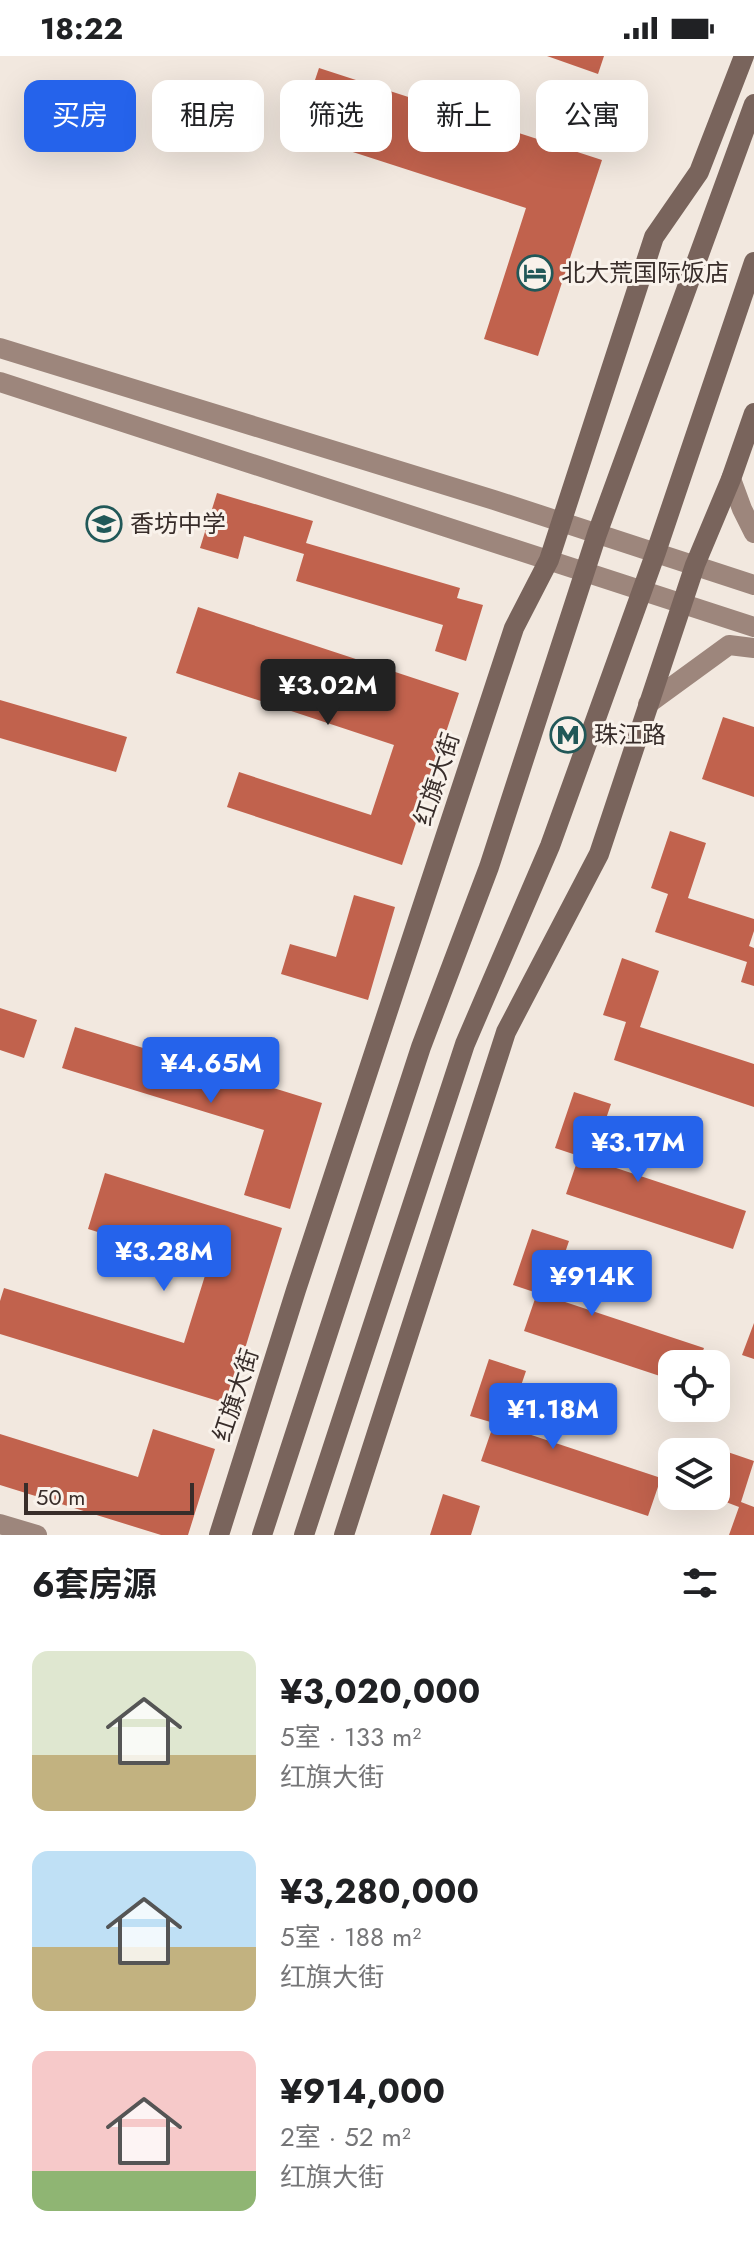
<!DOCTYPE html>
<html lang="zh">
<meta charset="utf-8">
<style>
:root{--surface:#fff;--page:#f2f2f2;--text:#202124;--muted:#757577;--accent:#2563eb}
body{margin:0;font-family:Jost,"Noto Sans SC",sans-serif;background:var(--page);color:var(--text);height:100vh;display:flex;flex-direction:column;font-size:30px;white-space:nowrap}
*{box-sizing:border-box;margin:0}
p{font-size:26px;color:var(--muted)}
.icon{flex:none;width:44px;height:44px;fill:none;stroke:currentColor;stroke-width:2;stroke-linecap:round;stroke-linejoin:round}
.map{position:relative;height:1479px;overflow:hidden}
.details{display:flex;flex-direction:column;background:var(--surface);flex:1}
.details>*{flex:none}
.banner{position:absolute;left:24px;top:24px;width:706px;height:72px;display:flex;gap:16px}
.tools{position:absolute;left:658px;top:1294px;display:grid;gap:16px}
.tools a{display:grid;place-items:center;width:72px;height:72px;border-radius:16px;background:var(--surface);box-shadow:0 8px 32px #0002;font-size:40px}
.scale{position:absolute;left:24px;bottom:20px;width:170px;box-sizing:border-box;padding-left:8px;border:4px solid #382d2a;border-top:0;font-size:22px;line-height:28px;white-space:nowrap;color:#382d2a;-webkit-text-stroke:6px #f9f2eb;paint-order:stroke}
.price{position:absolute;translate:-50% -68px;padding:0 18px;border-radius:8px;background:var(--accent);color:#fff;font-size:26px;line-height:52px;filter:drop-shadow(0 2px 4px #0008)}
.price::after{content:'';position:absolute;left:50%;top:48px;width:24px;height:18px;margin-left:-12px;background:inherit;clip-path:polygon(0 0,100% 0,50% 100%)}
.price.selected{background:#222;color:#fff}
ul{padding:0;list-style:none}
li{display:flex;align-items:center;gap:24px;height:200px;padding:0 32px}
li span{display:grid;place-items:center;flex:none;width:224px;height:160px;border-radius:16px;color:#555}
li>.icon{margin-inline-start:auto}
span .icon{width:96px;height:96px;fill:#fffc;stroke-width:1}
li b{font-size:34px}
h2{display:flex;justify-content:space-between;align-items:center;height:96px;padding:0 32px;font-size:34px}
.tag{padding:0 28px;border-radius:16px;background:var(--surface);box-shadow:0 8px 32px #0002;font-size:28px;line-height:72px}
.tag.selected{background:var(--accent);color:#fff}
.status{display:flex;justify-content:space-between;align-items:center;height:56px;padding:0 40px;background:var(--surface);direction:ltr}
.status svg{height:22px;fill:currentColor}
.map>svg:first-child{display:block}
</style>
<div class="status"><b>18:22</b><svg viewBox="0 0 49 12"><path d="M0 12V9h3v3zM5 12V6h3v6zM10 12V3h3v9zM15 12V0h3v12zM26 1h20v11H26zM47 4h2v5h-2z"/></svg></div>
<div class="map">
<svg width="754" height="1479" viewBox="0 0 754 1479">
<rect width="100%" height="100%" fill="#f2e8df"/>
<path fill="#c1624d" d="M547,0h57l-6,18z
M319,12l283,92 -64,196 -54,-17 42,-131 -229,-74z
M217,437l96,28 -7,22 154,45 -3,10 26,7 -17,56 -31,-10 8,-26 -147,-44 8,-27 -60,-18 -6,23 -38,-11z
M198,551l261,86 -57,172 -175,-58 12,-35 132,43 23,-70 -218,-72z
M0,644l127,37 -11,35 -116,-34z
M723,661l31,10v70l-52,-18z
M670,775l36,12 -18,55 66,21v12l-5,15 5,2v38l-13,-4 6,-20 -92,-30 13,-38 -17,-6z
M354,839l41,12 -27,93 -87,-26 9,-30 46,13z
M622,902l37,13 -19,56 114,37v43l-140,-47 12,-38 -23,-7z
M0,952l37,12 -13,38 -24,-8z
M75,971l247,76 -32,106 -46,-14 20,-65 -202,-62z
M574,1036l37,12 -19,56 154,51 -13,38 -167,-55 13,-38 -24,-8z
M105,1117l177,55 -54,176 -228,-70v-33l4,-13 180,55 24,-77 -120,-37z
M532,1173l37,12 -19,56 154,51 -6,16h-26v16l-148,-49 13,-38 -24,-8z
M754,1267v36l-12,-4z
M489,1303l37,12 -19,56 154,51 -13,38 -167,-55 13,-38 -24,-7z
M153,1373l62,20 -27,86h-27l-161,-50v-51l138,43z
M713,1391l41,14 -13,41 13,5v28h-25l10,-28 -29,-11h6v-44h-4z
M443,1438l37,12 -9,29h-41z"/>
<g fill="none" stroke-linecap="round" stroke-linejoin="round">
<path stroke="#9d867c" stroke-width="20" d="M0,292l494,152 260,85
M0,326l754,245
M731,423l11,30 12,24
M648,648l81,-59 25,3
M0,1468l37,11"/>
<path stroke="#79645c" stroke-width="20" d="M219,1479l77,-245 218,-662 35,-68 105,-323 45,-65 45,-116
M262,1479l159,-488 68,-180 108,-333 157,-430
M304,1479l161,-491 85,-198 106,-294 98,-290
M344,1479l162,-503 93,-178 96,-289 36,-86 23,-66"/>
</g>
<defs>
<symbol id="hotel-ring" viewBox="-11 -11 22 22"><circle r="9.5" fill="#f9f2eb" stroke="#215858" stroke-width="1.5"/><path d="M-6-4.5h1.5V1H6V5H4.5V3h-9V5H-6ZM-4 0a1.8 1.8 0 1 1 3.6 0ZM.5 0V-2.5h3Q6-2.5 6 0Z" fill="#215858"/></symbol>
<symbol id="school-ring" viewBox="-11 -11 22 22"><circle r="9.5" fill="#f9f2eb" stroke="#215858" stroke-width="1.5"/><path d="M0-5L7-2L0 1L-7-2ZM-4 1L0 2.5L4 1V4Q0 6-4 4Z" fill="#215858"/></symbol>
<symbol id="metro-ring" viewBox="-11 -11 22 22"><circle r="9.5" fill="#f9f2eb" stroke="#215858" stroke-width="1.5"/><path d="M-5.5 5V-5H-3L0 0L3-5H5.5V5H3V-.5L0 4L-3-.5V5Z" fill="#215858"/></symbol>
</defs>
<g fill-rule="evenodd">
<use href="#hotel-ring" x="515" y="197" width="40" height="40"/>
<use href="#school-ring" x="84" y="448" width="40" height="40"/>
<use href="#metro-ring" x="548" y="659" width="40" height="40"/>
</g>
<g text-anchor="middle" stroke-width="6" stroke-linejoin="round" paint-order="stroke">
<g font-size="24" fill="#382d2a" stroke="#f9f2eb" text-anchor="start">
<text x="561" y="225">北大荒国际饭店</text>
<text x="130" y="476">香坊中学</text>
<text x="594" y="687">珠江路</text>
</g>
<g font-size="24" fill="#382d2a" stroke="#f9f2eb">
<text transform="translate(437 723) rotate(-72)" y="8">红旗大街</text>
<text transform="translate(236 1339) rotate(-72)" y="8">红旗大街</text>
</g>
</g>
</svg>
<div class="tools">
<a><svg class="icon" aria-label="locate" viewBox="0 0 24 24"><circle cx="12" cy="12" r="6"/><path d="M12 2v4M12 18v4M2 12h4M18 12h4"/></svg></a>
<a><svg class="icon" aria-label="layers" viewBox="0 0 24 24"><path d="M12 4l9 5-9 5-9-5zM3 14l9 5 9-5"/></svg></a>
</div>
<div class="scale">50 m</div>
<b class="price selected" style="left:328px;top:671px">¥3.02M</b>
<b class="price" style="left:211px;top:1049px">¥4.65M</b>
<b class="price" style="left:638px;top:1128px">¥3.17M</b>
<b class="price" style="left:164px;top:1237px">¥3.28M</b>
<b class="price" style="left:592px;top:1262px">¥914K</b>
<b class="price" style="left:553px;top:1395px">¥1.18M</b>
<div class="banner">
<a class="tag selected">买房</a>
<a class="tag">租房</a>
<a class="tag">筛选</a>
<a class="tag">新上</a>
<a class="tag">公寓</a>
</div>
</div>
<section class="details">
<h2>6套房源<svg class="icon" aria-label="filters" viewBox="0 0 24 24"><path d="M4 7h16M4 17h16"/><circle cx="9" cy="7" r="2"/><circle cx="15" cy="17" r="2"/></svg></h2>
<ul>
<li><span style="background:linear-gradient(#dfe7d0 65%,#c2b280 0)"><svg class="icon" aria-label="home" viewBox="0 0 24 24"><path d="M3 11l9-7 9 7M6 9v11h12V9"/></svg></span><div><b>¥3,020,000</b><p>5室 · 133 m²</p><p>红旗大街</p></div></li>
<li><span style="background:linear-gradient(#bfe0f5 60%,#c2b280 0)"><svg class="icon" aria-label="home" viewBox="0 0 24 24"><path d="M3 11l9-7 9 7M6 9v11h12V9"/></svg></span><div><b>¥3,280,000</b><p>5室 · 188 m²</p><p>红旗大街</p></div></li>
<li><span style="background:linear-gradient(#f6c9c9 75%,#8fb573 0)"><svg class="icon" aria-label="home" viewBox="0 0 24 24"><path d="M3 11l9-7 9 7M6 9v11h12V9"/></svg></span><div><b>¥914,000</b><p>2室 · 52 m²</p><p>红旗大街</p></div></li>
</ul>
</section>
